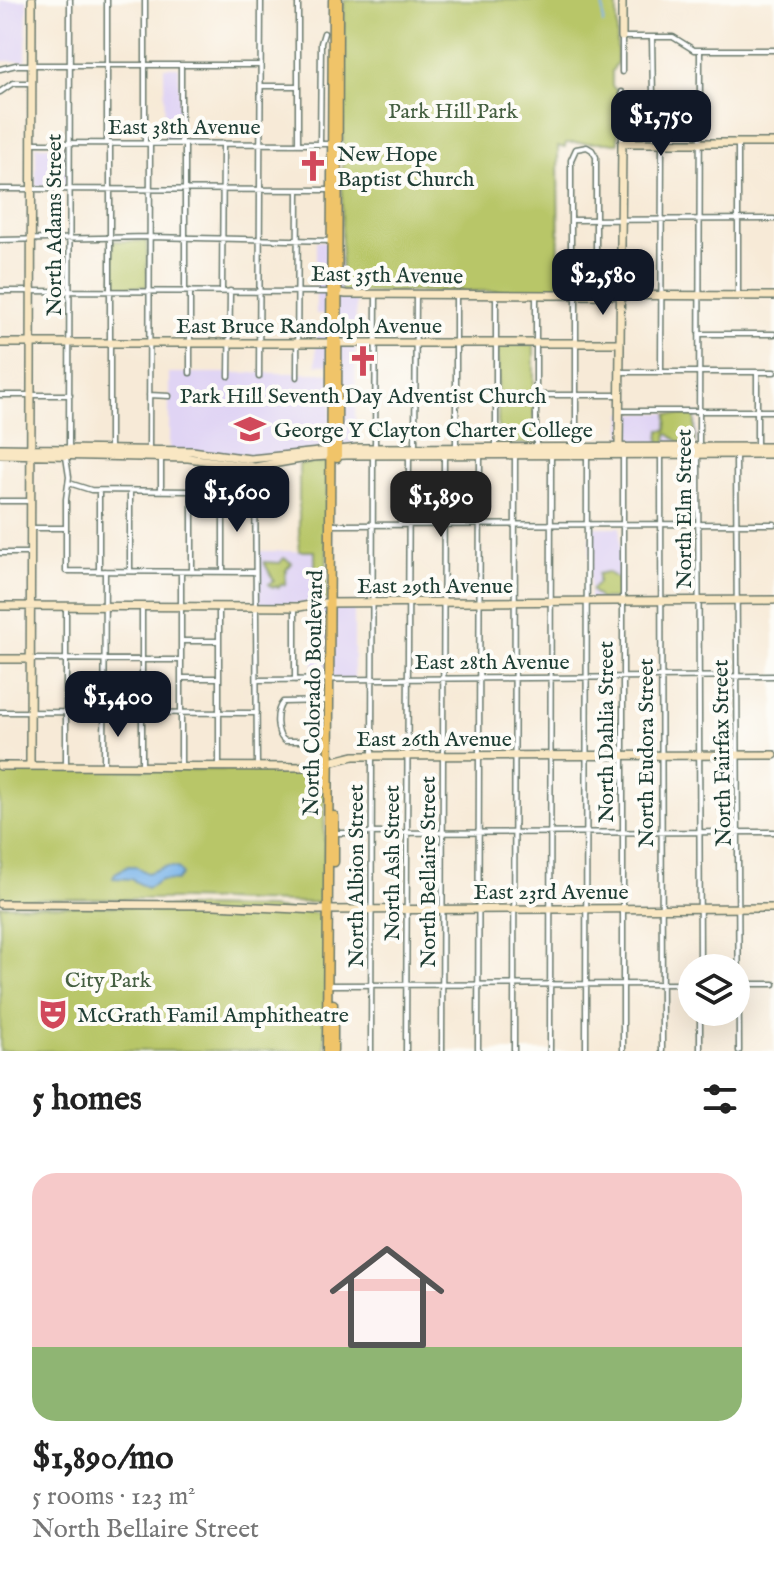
<!DOCTYPE html>
<meta charset="utf-8">
<style>
:root{--surface:#fff;--page:#f6f6f6;--text:#222;--muted:#767676;--line:#e0e0e0;--accent:#111827}
body{margin:0;font-family:"IM FELL English",serif;background:var(--page);color:var(--text);height:100vh;display:flex;flex-direction:column;font-size:30px;white-space:nowrap}
*{box-sizing:border-box;margin:0}
p{font-size:26px;color:var(--muted)}
.icon{flex:none;width:44px;height:44px;fill:none;stroke:currentColor;stroke-width:2;stroke-linecap:round;stroke-linejoin:round}
.map{position:relative;height:1051px;overflow:hidden}
.panel{display:flex;flex-direction:column;background:var(--surface);flex:1}
.panel>*{flex:none}
.fabs{position:absolute;left:678px;top:954px;display:grid;gap:16px}
.fabs a{display:grid;place-items:center;width:72px;height:72px;border-radius:50%;background:var(--surface);box-shadow:0 8px 32px #0002;font-size:40px}
.price{position:absolute;translate:-50% -68px;padding:0 18px;border-radius:16px;background:var(--accent);color:#fff;font-size:26px;line-height:52px;filter:drop-shadow(0 2px 4px #0008)}
.price::after{content:'';position:absolute;left:50%;top:48px;width:24px;height:18px;margin-left:-12px;background:inherit;clip-path:polygon(0 0,100% 0,50% 100%)}
.price.selected{background:#222;color:#fff}
ul{padding:0;list-style:none}
li{display:grid;align-content:center;gap:16px;height:424px;padding:0 32px}
li+li{border-top:2px solid var(--line)}
li span{display:grid;place-items:center;height:248px;border-radius:24px;color:#555}
li>.icon{margin-inline-start:auto}
span .icon{width:144px;height:144px;fill:#fffc;stroke-width:1}
li b{font-size:34px}
h2{display:flex;justify-content:space-between;align-items:center;height:96px;padding:0 32px;font-size:34px}
.map>svg:first-child{display:block}
</style>
<div class="map">
<svg width="774" height="1051" viewBox="0 0 774 1051">
<rect width="100%" height="100%" fill="#fdfcf7"/>
<filter id="ink" filterUnits="userSpaceOnUse"><feTurbulence type="fractalNoise" baseFrequency=".0125" numOctaves="2"/><feDisplacementMap in="SourceGraphic" scale="16" xChannelSelector="R" yChannelSelector="G"/><feConvolveMatrix kernelMatrix="1 2 1 2 8 2 1 2 1" color-interpolation-filters="sRGB"/></filter>
<filter id="wash" filterUnits="userSpaceOnUse"><feTurbulence type="fractalNoise" baseFrequency=".006" numOctaves="4" result="noise"/><feDisplacementMap in="SourceGraphic" scale="32" xChannelSelector="R" yChannelSelector="G"/><feGaussianBlur stdDeviation="1.8" result="paint"/><feColorMatrix in="noise" values="0 0 0 0 0 0 0 0 0 0 0 0 0 0 0 0 0 1.4 0 .05"/><feComposite in="paint" operator="in"/></filter>
<g filter="url(#wash)">
<rect width="100%" height="100%" fill="#f7ead7"/>
<path fill="#e0d4f4" d="M0,0h27l-1,61h-26z
M164,67h15v74h-14z
M36,146h30v40h-30z
M316,241h16l24,53 -1,151h-21v-80h-18v-39h13l-1,-12h-12z
M169,373h162v77l-58,8 -104,-7z
M622,413h75v31h-75z
M590,527h30v73h-30z
M258,551h57v50l-11,3h-47z
M354,603v77h-41v-23h16l-1,-16h-15l1,-37z"/>
<path fill="#b8c668" stroke="#6c824e" stroke-width="2" d="M344,0h273v62l-5,9v15l6,6v51h-52l-1,4h-7l1,144 -218,1z
M113,241h34v46h-34z
M498,345h36v99h-36z
M668,414l23,1 4,2v27h-13l-15,-11 -1,11h-7l1,-14h7z
M324,462l3,1v137l-12,1v-50h-16v-87z
M284,558l8,5 -6,7 -1,15 -3,-1 -4,4 -2,-2 -3,2 -4,-4 5,-3 -10,-19 16,1z
M606,572l12,7 -1,20h-17l-9,-9 7,-7v-9z
M0,769l325,1 -1,133 -143,-4h-181z
M0,905l269,3 57,6 -1,137h-325z"/>
<path fill="#78b3e9" stroke="#4c788e" stroke-width="2" d="M128,866h7l12,7c12,-3 19,-10 32,-4l3,6 -6,6 -15,-1 -14,8 -16,-9 -18,-1 2,-5z"/>
<g fill="none" stroke-linecap="round" stroke-linejoin="round">
<path stroke="#78b3e9" stroke-width="2" d="M603,0v24"/>
</g>
</g>
<g filter="url(#ink)">
<g fill="none" stroke-linecap="round" stroke-linejoin="round">
<defs>
<path id="street" d="M652,37l1,60 9,4h38
M181,65v78
M0,69l16,-4h244
M622,72v-35h51l21,13h80
M261,86h37
M0,92l13,-9h18
M622,92v49
M33,143l299,1
M107,143v-143
M110,143v307
M145,143v-143
M298,144v-144
M320,144l1,-101 3,-10
M0,189l330,1
M572,220l202,-1
M0,240l149,-3 184,4
M594,270l9,6
M575,277l17,-5 4,-8v-107l-4,-7 -5,-3 -11,2 -5,11v105l5,28v154
M185,290v-147
M222,290l1,-147
M0,291l329,1
M456,294v153
M536,294v153
M738,296v-153
M699,334h75
M621,372h153
M661,372l1,-229
M190,373v-82
M757,373v74
M229,376l1,-85
M259,377l2,-377
M297,377l1,-187
M0,395h70
M149,395l20,1
M536,395h83
M620,411h154
M699,446l1,-396
M69,447l1,-447
M375,448l1,-154
M415,448l1,-154
M496,448v-152
M149,451l1,-308
M623,454v597
M661,454l1,597
M736,454l3,597
M698,455l2,513
M66,457l3,20 -3,22v72l188,1
M255,467l2,299
M69,483l22,7 98,1 65,9
M161,490v-33
M130,491v80
M223,498v74
M0,501h30
M331,525l443,-1
M31,528h35
M0,553h30
M99,571v-80
M192,572v-81
M181,573v193
M219,607v159
M181,641h37
M31,659l150,1
M181,678h37
M257,680l517,-4
M295,680v-73
M328,701l-45,1c-8,9 -8,32 2,39h43
M0,712l257,1
M104,765l1,-194
M66,766v-159
M142,766v-159
M336,833l438,-1
M738,984h36
M328,985l364,-1
M371,1051l2,-597
M406,1051l3,-597
M442,1051l2,-597
M478,1051l2,-597
M514,1051l1,-598
M550,1051l1,-597
M586,1051l1,-597
M700,1051v-39"/>
<path id="secondary" d="M622,0v37
M333,292l13,2 428,2
M0,343h619
M0,448l192,3 58,8 108,-11 416,-1
M619,448l3,-305h152
M0,454l188,4 67,9 57,-10 34,-2 428,-1
M0,606l299,1 23,-4 452,-3
M0,659h31
M0,766l310,1 44,-11 420,-1
M30,766l2,-766
M0,904l214,1 104,5 456,-2"/>
<path id="primary" d="M337,458l1,-458
M334,862v-46
M327,1051l6,-1051
M333,1051v-47"/>
</defs>
<use href="#street" stroke="#6b7a6d" stroke-width="7"/>
<use href="#secondary" stroke="#6b7a6d" stroke-width="10"/>
<use href="#primary" stroke="#6b7a6d" stroke-width="11"/>
<use href="#street" stroke="#fff" stroke-width="4"/>
<use href="#secondary" stroke="#f9e7c3" stroke-width="7"/>
<use href="#primary" stroke="#f0c469" stroke-width="8"/>
</g>
</g>
<defs>
<symbol id="church-bare" viewBox="-9 -9 18 18"><path d="M-1.2-6h2.4v3.5h3.3v2.4h-3.3V6h-2.4V-.1h-3.3v-2.4h3.3Z" fill="#d1495b" stroke="#fdfcf7" stroke-width="2.5" paint-order="stroke"/></symbol>
<symbol id="university-bare" viewBox="-9 -9 18 18"><path d="M0-5L7-2L0 1L-7-2ZM-4 1L0 2.5L4 1V4Q0 6-4 4Z" fill="#d1495b" stroke="#fdfcf7" stroke-width="2.5" paint-order="stroke"/></symbol>
<symbol id="theatre-bare" viewBox="-9 -9 18 18"><path d="M-5-5.5Q0-4 5-5.5V0Q5 5 0 6Q-5 5-5 0ZM-3.3-2.5H-1v1.5H-3.3ZM1-2.5H3.3v1.5H1ZM-2.8 1Q0 5.5 2.8 1Z" fill="#d1495b" stroke="#fdfcf7" stroke-width="2.5" paint-order="stroke"/></symbol>
</defs>
<g fill-rule="evenodd">
<use href="#church-bare" x="291" y="144" width="44" height="44"/>
<use href="#church-bare" x="341" y="339" width="44" height="44"/>
<use href="#university-bare" x="228" y="407" width="44" height="44"/>
<use href="#theatre-bare" x="31" y="992" width="44" height="44"/>
</g>
<g text-anchor="middle" stroke-width="8" stroke-linejoin="round" paint-order="stroke">
<g font-size="22" fill="#455f41" stroke="#fdfcf7">
<text x="453" y="118">Park Hill Park</text>
<text x="108" y="987">City Park</text>
</g>
<g font-size="22" fill="#1f3d34" stroke="#fdfcf7">
<text x="184" y="134">East 38th Avenue</text>
<text transform="translate(53 225) rotate(-90)" y="8">North Adams Street</text>
<text transform="translate(387 274) rotate(1)" y="8">East 35th Avenue</text>
<text x="309" y="333">East Bruce Randolph Avenue</text>
<text transform="translate(683 509) rotate(-90)" y="8">North Elm Street</text>
<text x="435" y="593">East 29th Avenue</text>
<text x="492" y="669">East 28th Avenue</text>
<text transform="translate(312 693) rotate(-89)" y="8">North Colorado Boulevard</text>
<text transform="translate(605 732) rotate(-90)" y="8">North Dahlia Street</text>
<text x="434" y="746">East 26th Avenue</text>
<text transform="translate(645 753) rotate(-90)" y="8">North Eudora Street</text>
<text transform="translate(721 753) rotate(-91)" y="8">North Fairfax Street</text>
<text transform="translate(391 863) rotate(-90)" y="8">North Ash Street</text>
<text transform="translate(427 872) rotate(-90)" y="8">North Bellaire Street</text>
<text transform="translate(355 876) rotate(-90)" y="8">North Albion Street</text>
<text x="551" y="899">East 23rd Avenue</text>
</g>
<g font-size="22" fill="#1f3d34" stroke="#fdfcf7" text-anchor="start">
<text x="337" y="161">New Hope<tspan x="337" dy="25">Baptist Church</tspan></text>
<text x="363" y="403" text-anchor="middle">Park Hill Seventh Day Adventist Church</text>
<text x="274" y="437">George Y Clayton Charter College</text>
<text x="77" y="1022">McGrath Famil Amphitheatre</text>
</g>
</g>
</svg>
<div class="fabs">
<a><svg class="icon" aria-label="layers" viewBox="0 0 24 24"><path d="M12 4l9 5-9 5-9-5zM3 14l9 5 9-5"/></svg></a>
</div>
<b class="price" style="left:661px;top:158px">$1,750</b>
<b class="price" style="left:603px;top:317px">$2,580</b>
<b class="price" style="left:237px;top:534px">$1,600</b>
<b class="price selected" style="left:441px;top:539px">$1,890</b>
<b class="price" style="left:118px;top:739px">$1,400</b>
</div>
<section class="panel">
<h2>5 homes<svg class="icon" aria-label="filters" viewBox="0 0 24 24"><path d="M4 7h16M4 17h16"/><circle cx="9" cy="7" r="2"/><circle cx="15" cy="17" r="2"/></svg></h2>
<ul>
<li><span style="background:linear-gradient(#f6c9c9 70%,#8fb573 0)"><svg class="icon" aria-label="home" viewBox="0 0 24 24"><path d="M3 11l9-7 9 7M6 9v11h12V9"/></svg></span><div><b>$1,890/mo</b><p>5 rooms · 123 m²</p><p>North Bellaire Street</p></div></li>
</ul>
</section>
